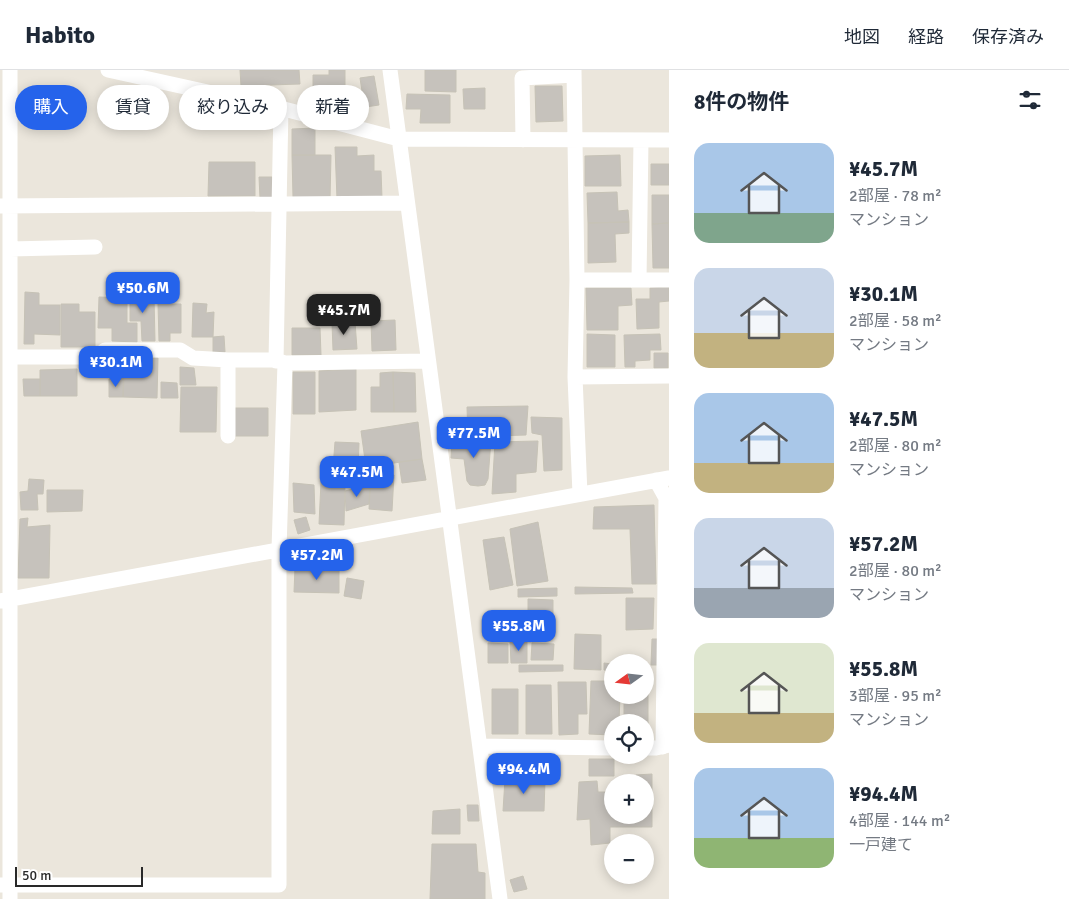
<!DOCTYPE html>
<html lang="ja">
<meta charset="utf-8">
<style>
:root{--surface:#fff;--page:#f2f2f3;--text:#1f2937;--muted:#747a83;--line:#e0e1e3;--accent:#2563eb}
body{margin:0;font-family:Signika,"Noto Sans JP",sans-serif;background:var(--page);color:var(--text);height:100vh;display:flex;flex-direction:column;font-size:19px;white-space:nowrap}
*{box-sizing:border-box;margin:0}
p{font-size:16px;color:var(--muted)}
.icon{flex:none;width:28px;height:28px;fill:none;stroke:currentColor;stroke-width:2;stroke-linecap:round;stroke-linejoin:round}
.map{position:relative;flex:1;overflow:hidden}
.panel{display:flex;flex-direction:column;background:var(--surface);width:400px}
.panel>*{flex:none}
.top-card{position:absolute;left:15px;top:15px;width:475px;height:45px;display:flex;gap:10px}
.needle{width:32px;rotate:255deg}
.tools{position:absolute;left:604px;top:584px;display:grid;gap:10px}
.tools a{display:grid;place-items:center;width:50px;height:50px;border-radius:50%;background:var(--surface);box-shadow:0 2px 12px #0003;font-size:25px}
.scale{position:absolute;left:15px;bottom:12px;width:128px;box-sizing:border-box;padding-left:5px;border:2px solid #292929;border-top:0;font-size:14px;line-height:18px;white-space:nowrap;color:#292929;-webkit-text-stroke:4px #fff;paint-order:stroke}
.price{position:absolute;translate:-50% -42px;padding:0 11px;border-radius:10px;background:var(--accent);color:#fff;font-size:16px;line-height:32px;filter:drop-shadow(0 1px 2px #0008)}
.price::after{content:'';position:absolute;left:50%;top:30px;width:15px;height:11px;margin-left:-8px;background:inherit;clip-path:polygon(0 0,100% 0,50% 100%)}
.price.active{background:#222;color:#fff}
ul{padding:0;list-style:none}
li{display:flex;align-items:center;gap:15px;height:125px;padding:0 25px}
li span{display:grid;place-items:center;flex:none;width:140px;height:100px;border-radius:15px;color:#555}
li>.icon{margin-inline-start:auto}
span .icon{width:60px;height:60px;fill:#fffc;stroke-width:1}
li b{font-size:21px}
h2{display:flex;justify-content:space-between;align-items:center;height:60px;padding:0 25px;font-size:21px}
.pill{padding:0 18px;border-radius:22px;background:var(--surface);box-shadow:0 2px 12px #0003;font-size:18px;line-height:45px}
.pill.active{background:var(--accent);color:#fff}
header{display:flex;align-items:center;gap:30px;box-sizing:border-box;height:70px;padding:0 25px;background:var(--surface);border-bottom:1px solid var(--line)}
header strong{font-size:24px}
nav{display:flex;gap:28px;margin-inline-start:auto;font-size:18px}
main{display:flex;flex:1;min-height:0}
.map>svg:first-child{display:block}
</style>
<header>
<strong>Habito</strong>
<nav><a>地図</a><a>経路</a><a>保存済み</a></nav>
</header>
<main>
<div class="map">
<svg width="669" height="829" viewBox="0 0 669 829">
<rect width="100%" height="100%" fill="#ebe6dc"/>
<path fill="#c6c2bc" stroke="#c6c2b6" d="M240,0h59l1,14 -59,2z
M329,0h16v27h-32v-22h16z
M425,0h31v22l-31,-1z
M374,6l5,29 -27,4 -3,-16 13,-2 -2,-13z
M535,16h27l1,35 -27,1z
M485,18v21h-21l-1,-20z
M407,24l43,1v28h-30l1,-14h-15z
M315,58v27h-23v-26z
M335,77h22v9l17,-1v16h7l1,27 -45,1z
M292,85h39l-1,44 -37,-2z
M620,85l1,31h-36v-30z
M209,92h46v34h-47z
M651,94h18v21h-18z
M259,107h13l1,21h-13z
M617,122l1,19 10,-1 1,12 -41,1 -1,-30z
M652,125h17v28l-17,1z
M629,152v11l-14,1 1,28 -28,1v-40z
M669,153v45h-16l-1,-44z
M669,217v14l-10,1v26l-22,1 -1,-30h14v-11z
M586,218h45l1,17 -14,1v24h-31z
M130,220h15v8h9l1,43h-13l-1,-20h-11z
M25,222l14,1v12h21v30l-26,-1v10h-10z
M99,227l28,1v25h10v19l-25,-1v-13h-14z
M193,233l14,1 -1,9 8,-1 -1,25h-21z
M61,234h18v8h16v35h-34z
M158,234h23v29h-11v8h-11z
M395,250l1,30 -24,1 -1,-30z
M355,252l2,27 -24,1 -1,-27z
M292,258h28l1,27h-29z
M587,264l28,1v32h-28z
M660,264l1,16h-11v10l-15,1v6h-10l-1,-32z
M224,266l1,16h-12v-15z
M654,283h14v15h-14z
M124,287l34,1 -1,40 -34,-1z
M180,297l14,1 2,17h-16z
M77,299v27h-37v-26z
M356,299v41l-37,2v-41z
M293,302h22v42h-22z
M393,302l1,40h-23v-25h9v-14z
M393,302l22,1 1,39h-22z
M124,308l-1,19h-14v-18z
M23,309h17v17h-16z
M161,312l16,1 1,15h-17z
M181,317h36l-1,45h-36z
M528,336l-2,29 -58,2 -1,-30z
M235,338h33v28h-34z
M531,347l31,1v52l-18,1 -2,-36 -10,-2z
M418,352l4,37 -56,8 -5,-36z
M452,369l39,1 -3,39 -3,6 -7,1 -8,-1 -3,-4 -3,-22 -13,-1z
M538,371l-2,31 -20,2v18l-24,2 3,-52z
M335,372l24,1 -1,26 -25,-1z
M422,389l4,21 -24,3 -3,-21z
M371,404l23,1 -2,36 -23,-2z
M29,409l15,1 -1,14h-6l1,16h-17l-1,-18 8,-1z
M321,412l24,2 -1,41 -25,-1z
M293,413l21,2 1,29 -21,-2z
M370,415l-1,19 -23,7 -1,-20z
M47,420h36l-1,21 -35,1z
M654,435l2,79h-24l-2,-55h-37l1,-22z
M306,447l4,13 -12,4 -4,-14z
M28,448l-1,9 23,-2 -1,53h-31l2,-59z
M538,452l10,59 -31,5 -7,-57z
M504,467l9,48 -23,5 -7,-50z
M295,498l44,1v24l-45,-1z
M347,508l17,3 -3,18 -17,-3z
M575,517l57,1 1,5 -58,1z
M557,518v8l-39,1v-8z
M626,528h28l-1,31 -27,1z
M528,529l25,1v15l-25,-1z
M552,547v20h-23v-19z
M575,564l26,1v35l-27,-1z
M652,569h6l-1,26h-6z
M527,570v23h-16l-1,-22z
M488,573l20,1v19h-20z
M532,573l22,1 -1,16h-22z
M604,593l8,1v7l-8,-1z
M519,595h44v6l-44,1z
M591,611h21v14h8l-1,27h-7v13l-23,-1z
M558,612h28l1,32h-9v20l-19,1z
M645,614h3v52h-3v-14l-21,-1v-26h21z
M526,615h25l1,49h-26z
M492,619h26v45h-26z
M589,689h25v17h-25z
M652,704v53h-42v16l-19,2 -1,-26 -13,1 2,-38 18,-1 1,11h14v23h33v-33h-9v-7z
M505,709l40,1 -1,31h-41z
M467,735h11l1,16h-11z
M460,739v25h-28l1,-23z
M432,774h44l2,28 7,1v26h-55z
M523,806l4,13 -13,3 -4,-12z"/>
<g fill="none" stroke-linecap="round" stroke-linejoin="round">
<path stroke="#fff" stroke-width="15" d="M108,0l176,39 115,30 270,1
M390,0l110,829
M574,0l3,210 -2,97
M523,70l-1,-62 52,-3
M1,136l406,-3
M10,179l85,-2
M577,210h92
M639,210l2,-140
M10,287h87l8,-7h75l13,8 35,2
M276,291l5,-253
M228,366v-76h47l10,3 143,-2
M656,410l10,18 -3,249
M580,424l-5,-117 94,-1
M0,531l669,-123
M481,676l131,2
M645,678h11l13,-3
M1,815h278v-336l6,-186
M10,829v-829"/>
</g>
</svg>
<div class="tools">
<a><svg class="needle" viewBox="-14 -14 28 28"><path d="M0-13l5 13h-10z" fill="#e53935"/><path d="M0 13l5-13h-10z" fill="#747a83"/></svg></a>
<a><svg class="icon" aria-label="locate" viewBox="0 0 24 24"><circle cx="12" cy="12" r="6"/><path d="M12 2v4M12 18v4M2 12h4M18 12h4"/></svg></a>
<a>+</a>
<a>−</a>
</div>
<div class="scale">50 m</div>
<b class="price" style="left:143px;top:244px">¥50.6M</b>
<b class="price active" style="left:344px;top:266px">¥45.7M</b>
<b class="price" style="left:116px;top:318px">¥30.1M</b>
<b class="price" style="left:474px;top:389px">¥77.5M</b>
<b class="price" style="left:357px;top:428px">¥47.5M</b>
<b class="price" style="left:317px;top:511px">¥57.2M</b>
<b class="price" style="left:519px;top:582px">¥55.8M</b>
<b class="price" style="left:524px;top:725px">¥94.4M</b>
<div class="top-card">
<a class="pill active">購入</a>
<a class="pill">賃貸</a>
<a class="pill">絞り込み</a>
<a class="pill">新着</a>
</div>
</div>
<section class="panel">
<h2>8件の物件<svg class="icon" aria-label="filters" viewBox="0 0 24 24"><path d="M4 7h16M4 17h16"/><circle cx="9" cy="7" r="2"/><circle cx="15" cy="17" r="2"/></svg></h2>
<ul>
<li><span style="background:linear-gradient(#a9c7e8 70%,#7fa58c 0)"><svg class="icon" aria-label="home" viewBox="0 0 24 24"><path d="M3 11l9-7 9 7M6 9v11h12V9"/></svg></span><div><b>¥45.7M</b><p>2部屋 · 78 m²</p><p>マンション</p></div></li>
<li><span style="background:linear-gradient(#c9d6e8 65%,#c2b280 0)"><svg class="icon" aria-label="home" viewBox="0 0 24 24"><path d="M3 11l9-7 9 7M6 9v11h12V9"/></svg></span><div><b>¥30.1M</b><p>2部屋 · 58 m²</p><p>マンション</p></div></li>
<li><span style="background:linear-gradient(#a9c7e8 70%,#c2b280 0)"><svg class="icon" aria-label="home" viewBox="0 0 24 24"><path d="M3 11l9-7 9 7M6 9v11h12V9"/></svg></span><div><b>¥47.5M</b><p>2部屋 · 80 m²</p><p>マンション</p></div></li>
<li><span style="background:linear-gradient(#c9d6e8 70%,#9aa5b1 0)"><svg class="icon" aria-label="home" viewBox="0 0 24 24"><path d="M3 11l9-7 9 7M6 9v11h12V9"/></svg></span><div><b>¥57.2M</b><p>2部屋 · 80 m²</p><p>マンション</p></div></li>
<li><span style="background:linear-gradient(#dfe7d0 70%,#c2b280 0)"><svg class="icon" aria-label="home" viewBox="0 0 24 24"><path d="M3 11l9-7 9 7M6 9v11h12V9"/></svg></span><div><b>¥55.8M</b><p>3部屋 · 95 m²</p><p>マンション</p></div></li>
<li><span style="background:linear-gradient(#a9c7e8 70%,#8fb573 0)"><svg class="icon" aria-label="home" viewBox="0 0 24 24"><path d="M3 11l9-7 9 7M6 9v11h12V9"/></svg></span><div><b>¥94.4M</b><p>4部屋 · 144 m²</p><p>一戸建て</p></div></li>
</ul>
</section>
</main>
